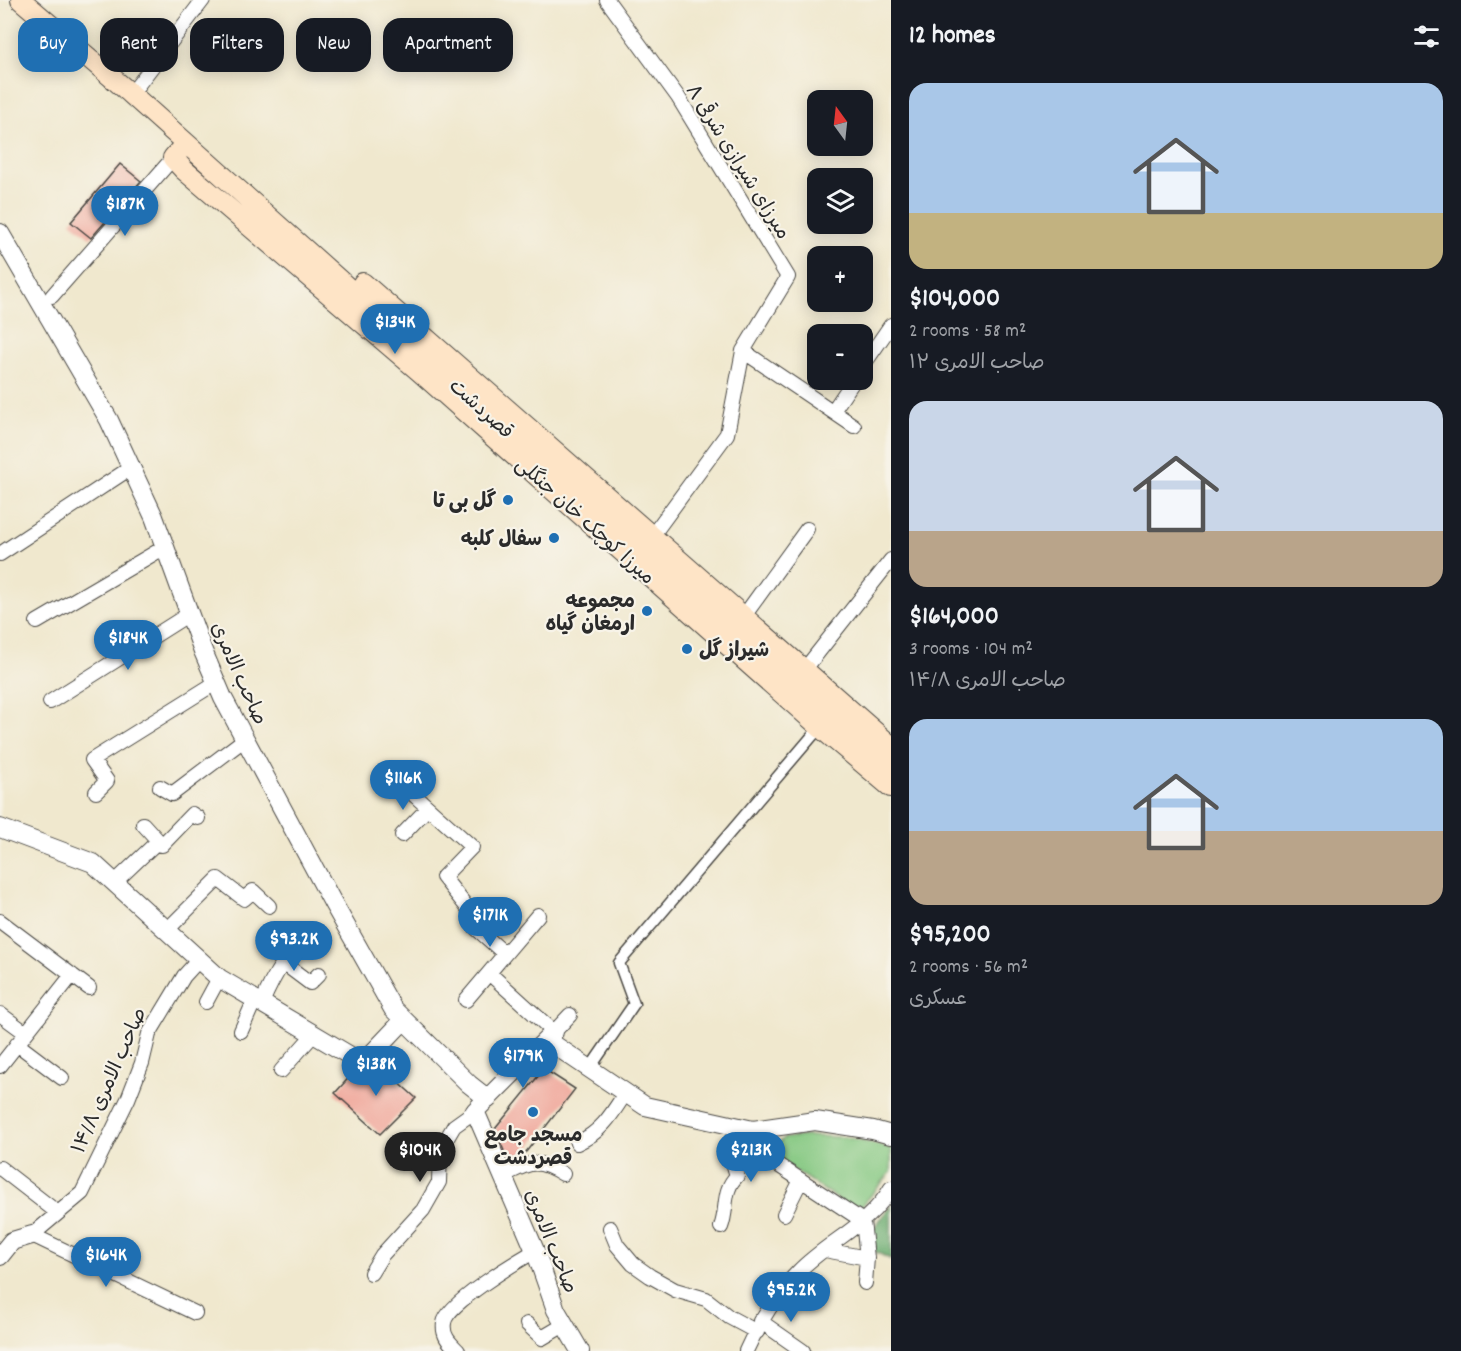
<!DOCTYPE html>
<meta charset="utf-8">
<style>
:root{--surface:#171b24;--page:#242831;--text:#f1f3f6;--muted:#9ea1a6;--accent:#1f6fb2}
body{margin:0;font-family:Dekko,"Playpen Sans Arabic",sans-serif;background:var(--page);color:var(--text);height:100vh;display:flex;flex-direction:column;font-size:22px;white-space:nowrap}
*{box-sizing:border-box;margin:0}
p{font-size:20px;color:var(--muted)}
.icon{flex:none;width:33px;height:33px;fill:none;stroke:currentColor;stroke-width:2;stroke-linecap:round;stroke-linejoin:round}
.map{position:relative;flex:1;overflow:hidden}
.panel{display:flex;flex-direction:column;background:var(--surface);width:570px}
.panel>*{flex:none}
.hud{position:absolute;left:18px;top:18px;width:570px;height:54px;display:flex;gap:12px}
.needle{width:39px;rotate:345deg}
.buttons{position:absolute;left:807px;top:90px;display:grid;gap:12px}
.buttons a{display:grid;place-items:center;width:66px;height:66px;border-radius:12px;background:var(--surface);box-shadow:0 3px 15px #0003;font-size:30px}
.price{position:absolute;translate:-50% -51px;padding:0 14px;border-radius:21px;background:var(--accent);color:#fff;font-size:20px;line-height:39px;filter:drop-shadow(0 2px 3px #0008)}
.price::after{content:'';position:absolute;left:50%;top:36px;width:18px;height:14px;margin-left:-9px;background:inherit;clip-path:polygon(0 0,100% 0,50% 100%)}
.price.active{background:#222;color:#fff}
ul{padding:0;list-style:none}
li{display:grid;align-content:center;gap:12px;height:318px;padding:0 18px}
li span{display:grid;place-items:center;height:186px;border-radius:18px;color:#555}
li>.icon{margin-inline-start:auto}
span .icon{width:108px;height:108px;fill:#fffc;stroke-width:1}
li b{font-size:26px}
h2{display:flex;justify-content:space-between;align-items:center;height:72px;padding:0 18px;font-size:26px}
.chip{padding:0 21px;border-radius:18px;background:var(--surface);box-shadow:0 3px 15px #0003;font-size:21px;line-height:54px}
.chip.active{background:var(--accent);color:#fff}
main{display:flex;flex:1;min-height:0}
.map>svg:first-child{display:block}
</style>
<main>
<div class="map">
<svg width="891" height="1351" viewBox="0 0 891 1351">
<rect width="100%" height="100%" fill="#f7f3e8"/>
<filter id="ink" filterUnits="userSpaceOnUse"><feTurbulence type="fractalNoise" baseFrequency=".0167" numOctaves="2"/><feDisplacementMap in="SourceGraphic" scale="12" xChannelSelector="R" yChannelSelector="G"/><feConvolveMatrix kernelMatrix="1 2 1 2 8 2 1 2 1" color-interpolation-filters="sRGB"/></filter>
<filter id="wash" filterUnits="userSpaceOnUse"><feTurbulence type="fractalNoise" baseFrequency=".008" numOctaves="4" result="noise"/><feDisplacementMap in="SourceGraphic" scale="24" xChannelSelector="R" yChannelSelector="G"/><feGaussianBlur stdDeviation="1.35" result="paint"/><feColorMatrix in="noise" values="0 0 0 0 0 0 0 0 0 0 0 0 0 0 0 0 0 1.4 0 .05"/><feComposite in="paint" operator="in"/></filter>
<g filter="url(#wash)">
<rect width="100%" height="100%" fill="#f0e8ce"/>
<path fill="#84c881" stroke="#587a56" stroke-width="1.5" d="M806,1136l39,1 46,11v24l-29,34 -17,-2 -68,-45 -3,-11 10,-10z"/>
<path fill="#6bac6f" stroke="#4b6c4d" stroke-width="1.5" d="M891,1205v52l-1,2 -20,-10 -3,-12z"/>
<g id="blocks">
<path fill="#f0a599" d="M120,164l21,17 -50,57 -20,-16z
M378,1064l38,34 -36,36 -45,-41 20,-22h13z
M544,1069l31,20 -49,63 -17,11 -14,-34z"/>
</g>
</g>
<g filter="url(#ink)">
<use href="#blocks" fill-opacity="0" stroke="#494743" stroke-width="1.5"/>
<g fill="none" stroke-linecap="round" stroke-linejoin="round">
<defs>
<path id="pedestrian" d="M590,1068l44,-64 -15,-41 201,-236"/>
<path id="minor" d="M607,0l71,97 110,180 -45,74 -16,83 -75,102
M138,85l65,-85
M52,296l121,-138
M743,351l111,75
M862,367l29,-42
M833,411l21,-31
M0,554l132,-87
M744,616l63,-87
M37,622l128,-75
M805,669l86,-109
M50,702l139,-88
M403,785l69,62 -29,30 31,39 2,12 29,26
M160,787l12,7 73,-55
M96,792l11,-11 -15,-21 125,-78
M143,824l19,21
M402,835l26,-27
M115,882l40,-38 7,1 30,-31 6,4
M0,921l89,67
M166,931l52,-52 26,20 9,-8 16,15
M282,962l28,21 9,-9
M489,973l65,59 16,-17
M466,1000l72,-85
M206,1002l13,-24
M262,1003c12,-29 26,-51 49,-72
M0,1014l26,19
M241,1031l14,-32
M17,1044l45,34
M0,1066l72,-91
M281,1071l33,-37
M736,1127l42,38 85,56 4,37 -42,-8
M577,1143c24,-10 35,-29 49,-51
M0,1168l58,45
M502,1176c28,-13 33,-19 61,-2
M784,1214l17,-34
M721,1227c7,-18 1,-37 16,-51l-6,-20 5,-29
M610,1228l7,17 16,19 17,12 25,14 31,9 23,18 28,15
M371,1273l11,-18 41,-45 16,-28 1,-32 14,-24 21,-15
M865,1283l2,-25
M195,1313l-163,-78 50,-42 46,-94 14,-36 7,-29 35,-58 11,-12 5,-2
M760,1321l43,30
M527,1324l15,14 22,-13
M458,1351c-8,-8 -16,-15 -14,-28 2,-19 72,-61 91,-72
M746,1351c12,-27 32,-59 53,-80 29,-30 71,-46 92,-83"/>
<path id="tertiary" d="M0,233l109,187 45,97 49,134 20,47 110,205 60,106 76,75 19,15
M0,828l93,35 126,115 140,83 7,-1 38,-40
M554,1032l-79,79 61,142 20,57 24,41
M547,1040l98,66 108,24 62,-9 58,9 18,5
M0,1256l12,-15 20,-6"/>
<path id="secondary" d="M21,0l109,93 407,364 197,169 157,140
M185,144l-12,14 11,12 235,201 401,356 71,60
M363,283l528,463"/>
</defs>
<use href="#pedestrian" stroke="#494743" stroke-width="13"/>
<use href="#minor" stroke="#494743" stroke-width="16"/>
<use href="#tertiary" stroke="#494743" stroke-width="20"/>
<use href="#secondary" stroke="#494743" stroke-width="22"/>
<use href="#pedestrian" stroke="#fff" stroke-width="10"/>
<use href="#minor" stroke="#fff" stroke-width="14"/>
<use href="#tertiary" stroke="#fff" stroke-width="18"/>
<use href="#secondary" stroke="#fee4c6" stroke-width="20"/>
</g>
</g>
<g fill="#1f6fb2" stroke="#f7f3e8" stroke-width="2">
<circle cx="508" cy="500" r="6"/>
<circle cx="554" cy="538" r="6"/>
<circle cx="647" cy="611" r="6"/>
<circle cx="687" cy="649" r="6"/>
<circle cx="533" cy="1112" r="6"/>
</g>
<g text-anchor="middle" stroke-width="4.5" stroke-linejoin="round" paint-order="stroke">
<g font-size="20" fill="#2b2b2b" stroke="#f7f3e8">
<text transform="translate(739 161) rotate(58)" y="7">۸ میرزای شیرازی شرقی</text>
<text transform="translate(482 408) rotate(42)" y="7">قصردشت</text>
<text transform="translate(586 520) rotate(42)" y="7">میرزا کوچک خان جنگلی</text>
<text transform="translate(240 673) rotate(66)" y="7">صاحب الامری</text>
<text transform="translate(108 1080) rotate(-66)" y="7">صاحب الامری ۱۴/۸</text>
<text transform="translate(552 1241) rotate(68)" y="7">صاحب الامری</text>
</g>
<g font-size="20" font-weight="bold" fill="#2b2b2b" stroke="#f7f3e8" text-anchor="end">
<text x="496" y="507">گل بی تا</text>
<text x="542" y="545">سفال کلبه</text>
<text x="635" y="607">مجموعه<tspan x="635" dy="23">ارمغان گیاه</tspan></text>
<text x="699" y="656" text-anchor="start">شیراز گل</text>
<text x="533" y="1141" text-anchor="middle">مسجد جامع<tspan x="533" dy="23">قصردشت</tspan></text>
</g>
</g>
</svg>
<div class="buttons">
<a><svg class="needle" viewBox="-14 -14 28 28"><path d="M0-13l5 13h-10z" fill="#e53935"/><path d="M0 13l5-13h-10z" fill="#9ea1a6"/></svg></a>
<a><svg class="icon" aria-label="layers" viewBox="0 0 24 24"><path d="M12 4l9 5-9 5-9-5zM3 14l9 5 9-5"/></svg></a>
<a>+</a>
<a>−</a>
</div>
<b class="price" style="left:125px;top:237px">$187K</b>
<b class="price" style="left:395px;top:355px">$134K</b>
<b class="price" style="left:128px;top:671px">$184K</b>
<b class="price" style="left:403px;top:811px">$116K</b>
<b class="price" style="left:490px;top:948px">$171K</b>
<b class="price" style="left:294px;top:972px">$93.2K</b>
<b class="price" style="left:523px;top:1089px">$179K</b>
<b class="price" style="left:376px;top:1097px">$138K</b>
<b class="price active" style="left:420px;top:1183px">$104K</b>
<b class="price" style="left:751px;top:1183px">$213K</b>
<b class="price" style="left:106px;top:1288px">$164K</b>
<b class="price" style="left:791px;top:1323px">$95.2K</b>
<div class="hud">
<a class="chip active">Buy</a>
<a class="chip">Rent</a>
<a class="chip">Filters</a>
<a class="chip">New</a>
<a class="chip">Apartment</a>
</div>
</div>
<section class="panel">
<h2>12 homes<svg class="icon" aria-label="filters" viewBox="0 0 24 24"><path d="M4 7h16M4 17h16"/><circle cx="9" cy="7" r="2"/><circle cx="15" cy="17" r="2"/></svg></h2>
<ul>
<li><span style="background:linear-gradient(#a9c7e8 70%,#c2b280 0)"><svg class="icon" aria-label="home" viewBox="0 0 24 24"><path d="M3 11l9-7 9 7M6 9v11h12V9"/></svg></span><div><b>$104,000</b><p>2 rooms · 58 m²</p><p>۱۲ صاحب الامری</p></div></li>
<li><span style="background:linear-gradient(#c9d6e8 70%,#b9a48a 0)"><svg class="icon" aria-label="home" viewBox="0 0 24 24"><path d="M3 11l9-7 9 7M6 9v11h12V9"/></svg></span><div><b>$164,000</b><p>3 rooms · 104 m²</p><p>صاحب الامری ۱۴/۸</p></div></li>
<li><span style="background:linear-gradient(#a9c7e8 60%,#b9a48a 0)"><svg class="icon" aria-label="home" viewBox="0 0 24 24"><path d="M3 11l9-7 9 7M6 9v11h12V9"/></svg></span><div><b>$95,200</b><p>2 rooms · 56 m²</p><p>عسکری</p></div></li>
</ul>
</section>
</main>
